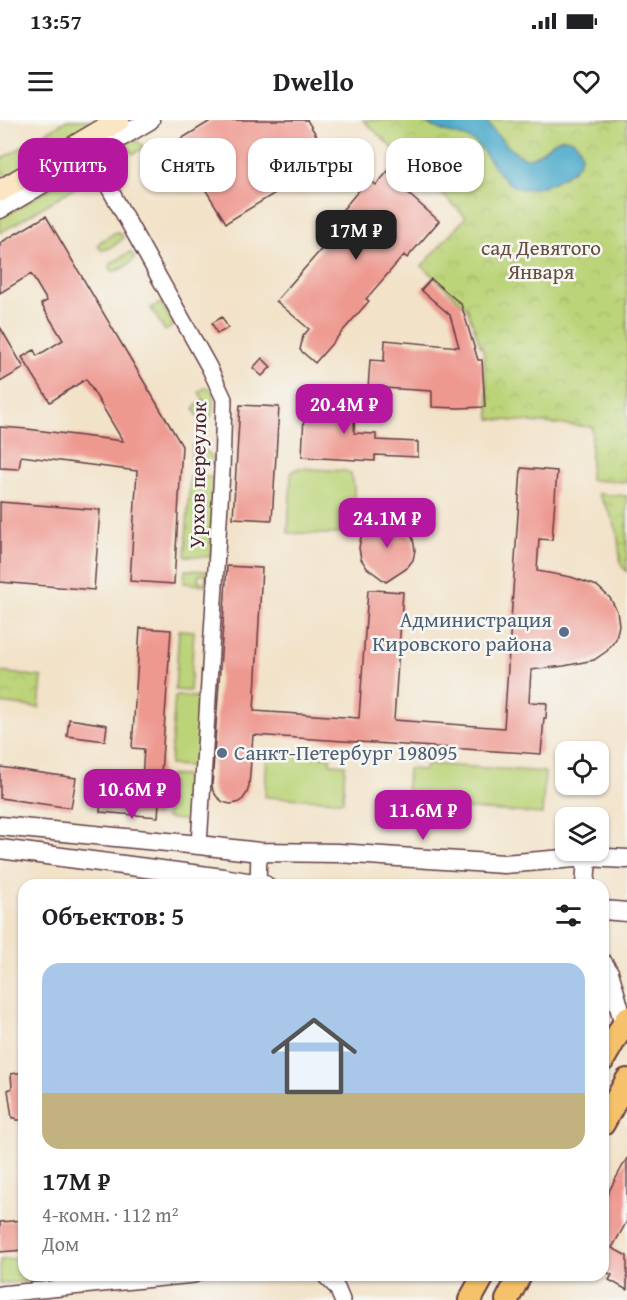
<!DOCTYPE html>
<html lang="ru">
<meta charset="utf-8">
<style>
:root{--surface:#fff;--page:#f2f2f2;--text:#202124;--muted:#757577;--accent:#b5179e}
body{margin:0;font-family:"Gentium Book Plus",serif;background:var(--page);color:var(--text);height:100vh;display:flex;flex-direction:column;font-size:22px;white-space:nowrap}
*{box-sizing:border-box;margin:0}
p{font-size:20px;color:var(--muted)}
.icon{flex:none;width:33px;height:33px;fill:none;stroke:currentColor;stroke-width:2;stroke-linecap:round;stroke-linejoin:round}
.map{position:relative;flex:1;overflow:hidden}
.side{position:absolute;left:18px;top:759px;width:591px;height:402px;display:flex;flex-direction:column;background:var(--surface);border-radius:18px;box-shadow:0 2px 4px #0004}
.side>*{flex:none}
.banner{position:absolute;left:18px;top:18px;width:591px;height:54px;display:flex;gap:12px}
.fabs{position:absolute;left:555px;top:621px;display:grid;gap:12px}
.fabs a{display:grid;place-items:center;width:54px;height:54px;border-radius:12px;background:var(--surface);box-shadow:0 2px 4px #0004;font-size:30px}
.price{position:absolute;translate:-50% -51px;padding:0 14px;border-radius:12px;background:var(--accent);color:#fff;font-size:20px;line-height:39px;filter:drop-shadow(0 2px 3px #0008)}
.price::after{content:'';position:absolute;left:50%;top:36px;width:18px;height:14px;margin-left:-9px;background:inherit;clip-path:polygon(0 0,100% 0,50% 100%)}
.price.on{background:#222;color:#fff}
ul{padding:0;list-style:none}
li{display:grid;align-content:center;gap:12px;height:318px;padding:0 24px}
li span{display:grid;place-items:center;height:186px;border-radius:18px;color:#555}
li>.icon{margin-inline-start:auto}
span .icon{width:108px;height:108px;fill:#fffc;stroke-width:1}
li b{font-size:26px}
h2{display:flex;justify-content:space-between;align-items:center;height:72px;padding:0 24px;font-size:26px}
.pill{padding:0 21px;border-radius:18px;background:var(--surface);box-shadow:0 2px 4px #0004;font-size:21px;line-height:54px}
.pill.on{background:var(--accent);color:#fff}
.status{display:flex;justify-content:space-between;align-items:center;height:42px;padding:0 30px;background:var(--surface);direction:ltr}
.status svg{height:16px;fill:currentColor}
header{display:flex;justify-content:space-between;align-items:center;height:78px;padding:0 24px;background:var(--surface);font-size:27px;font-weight:800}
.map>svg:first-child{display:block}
</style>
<div class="status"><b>13:57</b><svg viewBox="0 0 49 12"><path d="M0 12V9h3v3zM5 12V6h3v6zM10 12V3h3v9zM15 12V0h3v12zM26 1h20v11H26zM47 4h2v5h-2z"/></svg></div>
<header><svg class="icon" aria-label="menu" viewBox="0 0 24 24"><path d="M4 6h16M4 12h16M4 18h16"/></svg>Dwello<svg class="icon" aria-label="heart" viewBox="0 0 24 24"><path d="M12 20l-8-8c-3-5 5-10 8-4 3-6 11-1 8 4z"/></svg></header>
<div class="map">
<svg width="627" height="1180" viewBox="0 0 627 1180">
<defs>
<pattern id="park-crowns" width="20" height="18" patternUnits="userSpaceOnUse" patternTransform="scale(1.5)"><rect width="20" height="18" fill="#bcd479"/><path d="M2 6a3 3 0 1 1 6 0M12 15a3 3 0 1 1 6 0" fill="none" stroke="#a3b669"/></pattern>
</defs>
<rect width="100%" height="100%" fill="#f6f6f2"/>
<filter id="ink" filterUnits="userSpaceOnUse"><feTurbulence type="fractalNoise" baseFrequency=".0167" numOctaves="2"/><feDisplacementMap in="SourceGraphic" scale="12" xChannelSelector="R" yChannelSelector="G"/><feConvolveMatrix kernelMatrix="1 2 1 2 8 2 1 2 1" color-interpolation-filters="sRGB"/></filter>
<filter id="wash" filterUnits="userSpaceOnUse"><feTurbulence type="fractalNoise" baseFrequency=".008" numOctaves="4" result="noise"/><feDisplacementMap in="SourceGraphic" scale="24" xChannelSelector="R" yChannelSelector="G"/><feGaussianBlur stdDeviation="1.35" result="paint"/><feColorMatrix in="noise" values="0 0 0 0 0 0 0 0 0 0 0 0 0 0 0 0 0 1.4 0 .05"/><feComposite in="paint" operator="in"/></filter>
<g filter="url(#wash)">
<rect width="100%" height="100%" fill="#f2e2c8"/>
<path fill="#bcd479" stroke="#837a52" stroke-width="1.5" d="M67,0h36l-95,57c-7,-5 -8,-9 -8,-17z
M134,19l11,8 -12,7 -7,-11z
M119,27l7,11 -20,12c-1,-11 4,-17 13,-23z
M82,51l9,2 3,3 -94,57v-15l77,-45z
M116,112l6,3 1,2c-3,6 -15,13 -22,13l-3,-4 2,-4z
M130,132l4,3v3c-3,6 -14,13 -22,13l-2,-4 2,-4z
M161,183l11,18 1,5 -8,5 -14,-23z
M206,267l5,2c4,8 3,24 -2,31h-9l-6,-10 1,-4 9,-5 -5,-9z
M192,325c10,4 20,7 23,19l-24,-1z
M299,348l46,3 5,2c7,12 5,47 -3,58l-13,3 -46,-1 3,-56 1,-5z
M190,356l26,2 -5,79 -26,-1z
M185,450l23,1 -1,14h-3v-3l2,-1v-6h-7l-1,6h3v4l-17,-2z
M179,510l15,1 -4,60 -15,-1z
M175,576l21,1 4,4 -3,61 -3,4 -24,-1z
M267,634l63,3v7l15,1 -2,36 -78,-4z
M426,644l119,8 -3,42 -136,-10 2,-35 17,1z
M169,655l27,2 -3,38 -1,4 -3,2 -23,-3z
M24,1138v17h16l1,5 -41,4v-24z"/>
<path fill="url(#park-crowns)" stroke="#837a52" stroke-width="1.5" d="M363,0h264v362l-37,-2 2,-53 -102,-8 -7,-71 -2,-1 -14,-39 -45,-42 44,-49z
M598,374l29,2v76l-6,-7 -4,-34 -8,-20z
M0,552l42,5 -3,31 -39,-5z"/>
<path fill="#4caacb" stroke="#4b647b" stroke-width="1.5" d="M421,0h65c6,10 31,40 43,38 16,-2 26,-28 45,-17 4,3 6,6 7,11 2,21 -35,35 -52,37 -26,2 -36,-27 -50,-43 -9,-10 -21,-10 -33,-14 -9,-3 -17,-7 -25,-12z"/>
<g id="blocks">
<path fill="#ee9990" d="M212,0h95l24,39 -105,64 -50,-81z
M389,50l18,15 -4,4 36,32 -32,37 -3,-3 -38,44 3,2 -54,62 -15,-13 3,-14 6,-7 -33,-28 71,-81 -7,-7 14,-17 15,-17 7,6z
M46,96l136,230 -8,138 -44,-3 7,-110 -116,-15 -2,13 -19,-1v-41l27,2 96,12 -37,-62 -36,23 -28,-45 12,-7 3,6 26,-16 -22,-36 6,-3 -16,-27 -31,19v-50z
M431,159l30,25 17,56h4l3,47 -27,1 -26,-1v-16l-49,-3 -1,16 -15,-1 3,-43 14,1 1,-21 74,7 -9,-32 -29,-25z
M222,197l6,11 -11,6 -5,-11z
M0,207l24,41 -24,14z
M262,238l9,9 -9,9 -9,-8z
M304,279l51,3 -1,31 22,1v6l42,2v15l-43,-2v6l-73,-4 2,-42h-1z
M240,285l39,2 -7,113 -39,-2z
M521,348l36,3 -5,69 -13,-1 -2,32 34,6 26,9 13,12 7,13 2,14 -3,14 -9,12 -13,9 -30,6 -33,4 -2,32 18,1 -1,15h-2l-3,36 -288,-19 -4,51 -2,7 -4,6 -6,4 -7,1 -7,-2 -6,-5 -4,-6 -1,-6 15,-219 35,2 -8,143 105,7 9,-128h6l29,2 -9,128 110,8z
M0,382l100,8 -6,80 -94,-8z
M388,401l11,2 8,7 6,9 2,11 -2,10 -7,9 -20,13 -19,-14 -6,-9 -2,-11 2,-11 7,-9 9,-5z
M140,508l31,2 -13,187 -58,-5 3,-36 39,3 2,-30 -12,-1z
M69,599l38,6 -2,16 -38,-5z
M0,647l76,11 -5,30 -71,-10z
M24,952v48h-8v-2h-4l-4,-28 4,-2 -1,-14z
M627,1038v63l-15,27 15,8v34l-18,-10 3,-5 -9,-5v-68z
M24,1100v30l-24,2v-30z"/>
</g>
</g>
<g filter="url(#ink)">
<use href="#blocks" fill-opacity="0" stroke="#633c43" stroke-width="1.5"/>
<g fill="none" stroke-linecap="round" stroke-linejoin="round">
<defs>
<path id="minor" d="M84,27l19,30 106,190 15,32 -2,72 -23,374
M258,765l1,-33
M324,1155l13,13 5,12
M0,1174l194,-19"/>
<path id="tertiary" d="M0,89l150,-89
M0,706l199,19 60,7 79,1 166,11 83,-7 40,2
M0,729l223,29 42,7
M585,765l2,-28
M603,790l24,2
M603,843l6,9 15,52"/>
<path id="secondary" d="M0,71l119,-71"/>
<path id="primary" d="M603,940l24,-42
M603,1004l24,-44
M470,1180l14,-25
M507,1180l13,-25"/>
</defs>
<use href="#minor" stroke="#633c43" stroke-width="18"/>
<use href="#tertiary" stroke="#633c43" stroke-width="21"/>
<use href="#secondary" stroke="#633c43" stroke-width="24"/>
<use href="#primary" stroke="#633c43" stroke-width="26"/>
<use href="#minor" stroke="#fff" stroke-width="15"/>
<use href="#tertiary" stroke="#fff" stroke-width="18"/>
<use href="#secondary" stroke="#fbe6c4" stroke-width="21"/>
<use href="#primary" stroke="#f5c16b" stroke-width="22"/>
</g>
</g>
<g fill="#5c6f8a" stroke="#f6f6f2" stroke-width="2">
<circle cx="564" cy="512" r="6"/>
<circle cx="222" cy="633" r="6"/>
</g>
<g text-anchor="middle" stroke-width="5" stroke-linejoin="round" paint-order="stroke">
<g font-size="21" fill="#664c3e" stroke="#f6f6f2">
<text x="541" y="135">сад Девятого<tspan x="541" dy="24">Января</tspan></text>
</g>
<g font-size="21" fill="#4a1f2b" stroke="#f6f6f2">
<text transform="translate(198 355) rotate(-89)" y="7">Урхов переулок</text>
</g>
<g font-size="21" fill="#4e5e75" stroke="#f6f6f2" text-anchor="end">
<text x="552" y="507">Администрация<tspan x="552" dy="24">Кировского района</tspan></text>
<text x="234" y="640" text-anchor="start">Санкт-Петербург 198095</text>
</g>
</g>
</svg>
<div class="fabs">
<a><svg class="icon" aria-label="locate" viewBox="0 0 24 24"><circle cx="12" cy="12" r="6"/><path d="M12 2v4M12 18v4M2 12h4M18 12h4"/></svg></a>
<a><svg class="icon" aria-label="layers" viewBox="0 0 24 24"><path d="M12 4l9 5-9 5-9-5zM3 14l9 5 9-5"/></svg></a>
</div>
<b class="price on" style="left:356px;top:141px">17M ₽</b>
<b class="price" style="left:344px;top:315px">20.4M ₽</b>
<b class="price" style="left:387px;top:429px">24.1M ₽</b>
<b class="price" style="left:132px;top:700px">10.6M ₽</b>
<b class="price" style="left:423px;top:721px">11.6M ₽</b>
<div class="banner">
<a class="pill on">Купить</a>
<a class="pill">Снять</a>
<a class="pill">Фильтры</a>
<a class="pill">Новое</a>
</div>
<section class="side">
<h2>Объектов: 5<svg class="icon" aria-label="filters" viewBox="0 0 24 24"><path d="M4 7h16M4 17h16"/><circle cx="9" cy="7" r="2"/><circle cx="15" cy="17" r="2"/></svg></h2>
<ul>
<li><span style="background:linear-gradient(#a9c7e8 70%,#c2b280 0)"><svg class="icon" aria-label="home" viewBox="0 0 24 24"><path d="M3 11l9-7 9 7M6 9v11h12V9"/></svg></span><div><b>17M ₽</b><p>4-комн. · 112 m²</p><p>Дом</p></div></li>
</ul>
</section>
</div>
